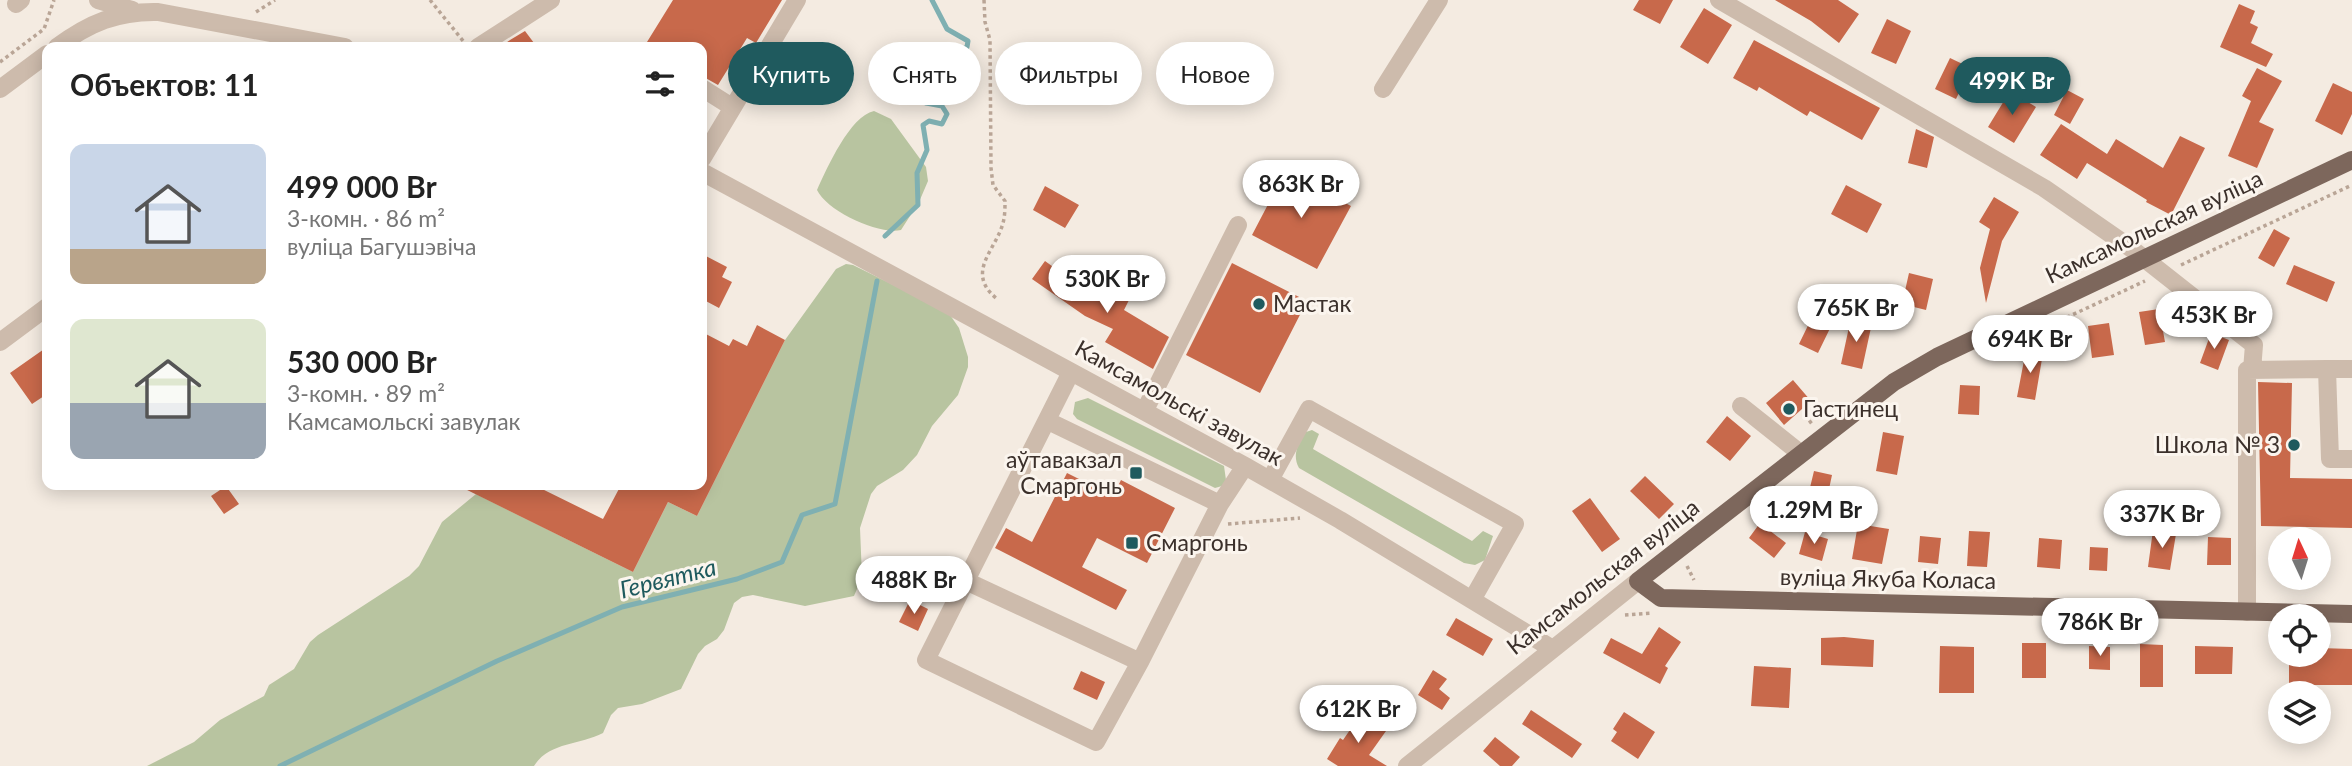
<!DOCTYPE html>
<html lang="ru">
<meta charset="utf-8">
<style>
:root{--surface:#fff;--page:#f6f6f6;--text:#222;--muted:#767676;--accent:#1f5a5e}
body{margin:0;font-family:Lato,sans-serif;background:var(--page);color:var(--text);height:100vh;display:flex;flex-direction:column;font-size:26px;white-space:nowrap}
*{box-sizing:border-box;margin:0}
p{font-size:23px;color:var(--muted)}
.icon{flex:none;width:38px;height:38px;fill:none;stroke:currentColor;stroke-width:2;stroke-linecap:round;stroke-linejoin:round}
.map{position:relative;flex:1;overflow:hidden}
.sheet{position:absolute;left:42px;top:42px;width:665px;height:448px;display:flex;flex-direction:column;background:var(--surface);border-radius:14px;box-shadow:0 4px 18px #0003}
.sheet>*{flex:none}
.hud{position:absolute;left:728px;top:42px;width:665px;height:63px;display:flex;gap:14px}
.needle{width:46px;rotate:356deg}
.controls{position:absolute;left:2268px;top:527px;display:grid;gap:14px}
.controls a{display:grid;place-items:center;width:63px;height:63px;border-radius:50%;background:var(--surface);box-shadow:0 4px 18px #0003;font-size:35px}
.price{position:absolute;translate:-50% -60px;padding:0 16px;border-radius:24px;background:#fff;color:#222;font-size:23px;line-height:46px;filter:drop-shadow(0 2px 4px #0008)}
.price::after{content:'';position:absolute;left:50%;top:42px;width:21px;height:16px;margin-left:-10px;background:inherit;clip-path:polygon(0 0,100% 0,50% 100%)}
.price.current{background:var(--accent);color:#fff}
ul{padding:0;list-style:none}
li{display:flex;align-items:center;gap:21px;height:175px;padding:0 28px}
li span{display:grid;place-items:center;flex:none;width:196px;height:140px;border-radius:14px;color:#555}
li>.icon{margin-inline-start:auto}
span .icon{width:84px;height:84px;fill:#fffc;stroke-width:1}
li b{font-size:30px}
h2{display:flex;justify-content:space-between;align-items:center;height:84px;padding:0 28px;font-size:30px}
.chip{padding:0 24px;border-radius:32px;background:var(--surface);box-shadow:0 4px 18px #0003;font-size:24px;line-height:63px}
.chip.current{background:var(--accent);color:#fff}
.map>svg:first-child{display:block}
</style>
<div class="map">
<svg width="2352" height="766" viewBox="0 0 2352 766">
<rect width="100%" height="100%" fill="#f4ebe1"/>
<path fill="#b8c4a0" d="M874,111l17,8 35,48 2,14 -9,21 -18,28c-23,5 -74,-19 -84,-40 10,-22 33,-74 57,-79z
M846,264l7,1 95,47 11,16 9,29v10l-10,28 -26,31 -15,29 -14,15 -26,16 -6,8 -11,34 2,49 -8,19 -49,10 -52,-11 -11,2 -8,6 -10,27 -7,9 -12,7 -7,8 -17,35 -39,15 -24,4 -7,7 -8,18c-23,12 -54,9 -69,33h-387l47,-24 26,-22 44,-24 5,-11 25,-16 16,-27 8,-7 91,-59 10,-10 23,-44 34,-28 157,78 35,-70 29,14 88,-176 51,-71z
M1088,398l136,68 2,14 -4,6 -7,2 -138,-69 -4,-5 2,-12z
M1312,430l7,4 -6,15 159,92 11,-10 10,5 -8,24 -10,5 -11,-2 -165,-95c-7,-13 -1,-22 4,-35z"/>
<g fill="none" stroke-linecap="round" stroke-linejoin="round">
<path stroke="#7fb0b2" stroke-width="5" d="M885,236l33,-31 -1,-32 10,-23 -4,-25 6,-4 13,3 5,-10 -5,-8 -16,-3 -23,-14c-5,-13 3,-22 11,-33l46,-5 7,-4 1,-6 -21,-12 -15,-29
M280,766l217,-105 125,-54 115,-28 45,-17 20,-47 33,-11 42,-223"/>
</g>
<path fill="#c8694b" d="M673,0h109l-26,43 -9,-5 -29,47 -16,-9v-29h-46l-9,-5z
M1639,0h34l-13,24 -27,-14z
M1775,0h63l21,14 -20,29 -28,-22z
M2239,4l16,7 -5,12 8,4 -7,16 22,11 -7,13 -46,-20z
M1704,8l28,17 -24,39 -28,-17z
M1887,19l24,12 -15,33 -25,-11z
M525,31l12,16h-37l10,-7z
M1754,40l126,68 -18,32 -52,-29 -3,5 -48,-29 -2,4 -24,-13z
M1950,58l21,10 -15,31 -21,-10z
M2257,68l25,13 -23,41 15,7 -17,39 -29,-12 23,-55 -9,-5z
M2333,83l19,9v22l-10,21 -27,-14z
M2067,90l17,9 -14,25 -16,-9z
M2010,91l26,16 -22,36 -26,-16z
M2061,124l46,30 9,-15 47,29 17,-32 25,12 -34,67 -25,-13 1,-2 -60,-37 -10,16 -37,-24z
M1916,129l18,8 -7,31 -19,-5z
M1285,172l66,34 -34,63 -65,-34z
M1846,185l36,19 -15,29 -36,-19z
M1045,186l34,19 -14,23 -32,-18z
M1994,197l25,15 -17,29 -16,62 -6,-35 10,-39 -11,-7z
M2274,229l16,9 -16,29 -16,-9z
M702,254l25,13 -5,10 10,5 -13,26 -17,-9z
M1045,261l47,34 7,-12 30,17 -5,10 45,27 -16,32 -48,-27 8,-13 -28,-13 -53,-37z
M1232,263l75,38 -47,92 -74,-38z
M2294,265l41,17 -8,20 -41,-18z
M1909,273l24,6 -7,31 -24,-6z
M1817,307l19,9 -18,37 -19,-9z
M2159,309l6,33 -20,3 -6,-33z
M1851,318l21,5 -10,46 -21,-5z
M2109,323l5,32 -22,3 -4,-32z
M757,325l28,15 -88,176 -29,-14 -35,70 -176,-87h77l69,34 18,-34h81v-153l27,14 4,-7 14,7z
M2211,333l18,7 -11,30 -18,-7z
M47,347v47l-15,10 -22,-31z
M2026,350l17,3 -8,47 -18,-3z
M1793,380l18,21 -27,24 -18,-22z
M2258,382l34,1 -2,95 62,1v49l-91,-2z
M1960,385l20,1 -1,29 -21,-1z
M1727,416l24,20 -21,25 -24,-19z
M1883,432l21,4 -7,39 -21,-4z
M1814,471l18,4 -7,33 -19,-4z
M1067,473l46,23 8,-16 54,28 -28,55 -50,-25 -15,29 45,23 -11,20 -121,-62 11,-20 26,14z
M1645,476l29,28 -15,15 -29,-28z
M226,486l13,18 -15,10 -13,-18z
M1590,498l30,41 -18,13 -30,-41z
M1760,523l26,20 -12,15 -25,-20z
M1858,524l31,5 -7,35 -30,-5z
M2153,530l23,4 -6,36 -22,-3z
M1969,531l21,1 -3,35 -20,-1z
M1805,532l23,7 -6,22 -23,-7z
M1920,536l21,2 -3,26 -20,-2z
M2208,537l23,1v27h-24z
M2039,538l23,2 -2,29 -23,-2z
M2090,547l18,1 -1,23 -18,-1z
M910,600l18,9 -10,22 -19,-9z
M1456,618l37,21 -10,17 -37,-21z
M1659,627l22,15 -16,24 3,2 -8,16 -57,-31 8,-15 31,16z
M1844,637l30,3 -1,27 -52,-2v-27z
M2022,643h24v35h-24z
M2140,644l23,1v42h-23z
M1940,646l34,1v46h-35z
M2089,646l21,1v23l-21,-1z
M2195,646l38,1 -1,27h-37z
M2319,648l33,1v36h-63v-31h30z
M1754,666l37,2 -2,40 -38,-2z
M1433,670l14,9 -8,10 11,9 -8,12 -24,-15z
M1081,671l24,11 -8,18 -24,-11z
M1531,710l51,34 -10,14 -50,-34z
M1624,712l31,20 -17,27 -27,-18 6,-9 -4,-3z
M1361,714l25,17 -17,24 18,11h-49l-11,-7 13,-21 3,2z
M1495,737l25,20 -8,9h-12l-17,-15z"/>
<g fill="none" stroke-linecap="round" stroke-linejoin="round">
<path stroke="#b9a596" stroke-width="3.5" stroke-dasharray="3.5 3.5" stroke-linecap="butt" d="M430,0l34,42
M984,0l1,22 5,18 1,128 2,17 12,16c0,7 0,15 -2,22 -7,27 -38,49 -7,75
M256,12l19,-12
M0,62l44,-33 10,-29
M2181,265l171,-80
M2016,341l129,-60
M1809,423l18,-14
M1228,524l72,-6
M1687,566l7,14
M1625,615l27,-2"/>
<path stroke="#cdbbac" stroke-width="18" d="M98,0l34,10
M1719,0l325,188 88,61 122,96 -2,25
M16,4l5,-4
M57,47c32,-24 61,-36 101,-35l187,35
M478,47l73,-47
M702,88l30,19
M0,89l47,-35
M1383,89l56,-89
M702,159l95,-159
M702,172l543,294 95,54 211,128
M0,342l47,-35
M2352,369h-25l3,90h22
M1071,372l-145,288 170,82 44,-80 80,-158 25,-38
M1741,406l59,47
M1145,410l93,-185
M1048,421l172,83
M1270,480l39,-71 206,115 -43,76
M966,581l174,81
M2247,612v-242l80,-1
M1407,766l231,-185"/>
<path stroke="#7d675c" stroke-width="18" d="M2352,160l-415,197 -43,25 -256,199 23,17 691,16"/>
</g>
<g fill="#1f5a5e" stroke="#fbf5ee" stroke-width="2.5">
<circle cx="1259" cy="304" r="7"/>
<circle cx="1789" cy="409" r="7"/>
<circle cx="2294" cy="445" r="7"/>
<rect x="1129" y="466" width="14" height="14" rx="3.5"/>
<rect x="1125" y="536" width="14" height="14" rx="3.5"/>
</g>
<g text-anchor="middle" stroke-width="6" stroke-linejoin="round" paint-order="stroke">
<g font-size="23" fill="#3b302b" stroke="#fbf5ee">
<text transform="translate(2154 227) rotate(-25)" y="8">Камсамольская вуліца</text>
<text transform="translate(1179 403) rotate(29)" y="8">Камсамольскі завулак</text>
<text transform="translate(1603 577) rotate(-38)" y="8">Камсамольская вуліца</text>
<text transform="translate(1888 579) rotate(1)" y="8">вуліца Якуба Коласа</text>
</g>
<g font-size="23" fill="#3b302b" stroke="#fbf5ee" text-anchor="start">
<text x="1273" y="312">Мастак</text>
<text x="1803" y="417">Гастинец</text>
<text x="2280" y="453" text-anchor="end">Школа № 3</text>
<text x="1122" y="468" text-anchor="end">аўтавакзал<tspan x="1122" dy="26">Смаргонь</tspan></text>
<text x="1146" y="551">Смаргонь</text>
</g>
<g font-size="24" font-style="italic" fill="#1f5a5e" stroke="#fbf5ee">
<text transform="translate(668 579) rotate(-14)" y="8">Гервятка</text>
</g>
</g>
</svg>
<div class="controls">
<a><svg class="needle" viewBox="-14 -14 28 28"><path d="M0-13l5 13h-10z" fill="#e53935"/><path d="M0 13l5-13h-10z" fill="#767676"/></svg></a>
<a><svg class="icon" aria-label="locate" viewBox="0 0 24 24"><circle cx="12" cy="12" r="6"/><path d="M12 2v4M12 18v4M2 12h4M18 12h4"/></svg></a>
<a><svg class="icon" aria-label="layers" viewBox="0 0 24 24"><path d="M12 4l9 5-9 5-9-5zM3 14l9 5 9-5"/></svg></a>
</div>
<b class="price current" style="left:2012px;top:117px">499K Br</b>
<b class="price" style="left:1301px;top:220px">863K Br</b>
<b class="price" style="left:1107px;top:315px">530K Br</b>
<b class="price" style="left:1856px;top:344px">765K Br</b>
<b class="price" style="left:2214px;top:351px">453K Br</b>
<b class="price" style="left:2030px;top:375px">694K Br</b>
<b class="price" style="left:1814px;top:546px">1.29M Br</b>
<b class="price" style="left:2162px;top:550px">337K Br</b>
<b class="price" style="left:914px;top:616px">488K Br</b>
<b class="price" style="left:2100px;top:658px">786K Br</b>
<b class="price" style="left:1358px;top:745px">612K Br</b>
<div class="hud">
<a class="chip current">Купить</a>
<a class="chip">Снять</a>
<a class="chip">Фильтры</a>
<a class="chip">Новое</a>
</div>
<section class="sheet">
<h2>Объектов: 11<svg class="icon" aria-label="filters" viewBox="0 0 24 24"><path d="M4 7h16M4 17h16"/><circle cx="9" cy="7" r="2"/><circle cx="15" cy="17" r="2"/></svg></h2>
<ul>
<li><span style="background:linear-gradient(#c9d6e8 75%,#b9a48a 0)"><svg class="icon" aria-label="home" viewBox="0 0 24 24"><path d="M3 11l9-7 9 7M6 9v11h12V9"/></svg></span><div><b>499 000 Br</b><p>3-комн. · 86 m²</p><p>вуліца Багушэвіча</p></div></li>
<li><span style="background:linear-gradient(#dfe7d0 60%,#9aa5b1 0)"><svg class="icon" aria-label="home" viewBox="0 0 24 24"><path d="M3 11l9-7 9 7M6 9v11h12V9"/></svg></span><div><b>530 000 Br</b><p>3-комн. · 89 m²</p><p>Камсамольскі завулак</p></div></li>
</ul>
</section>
</div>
